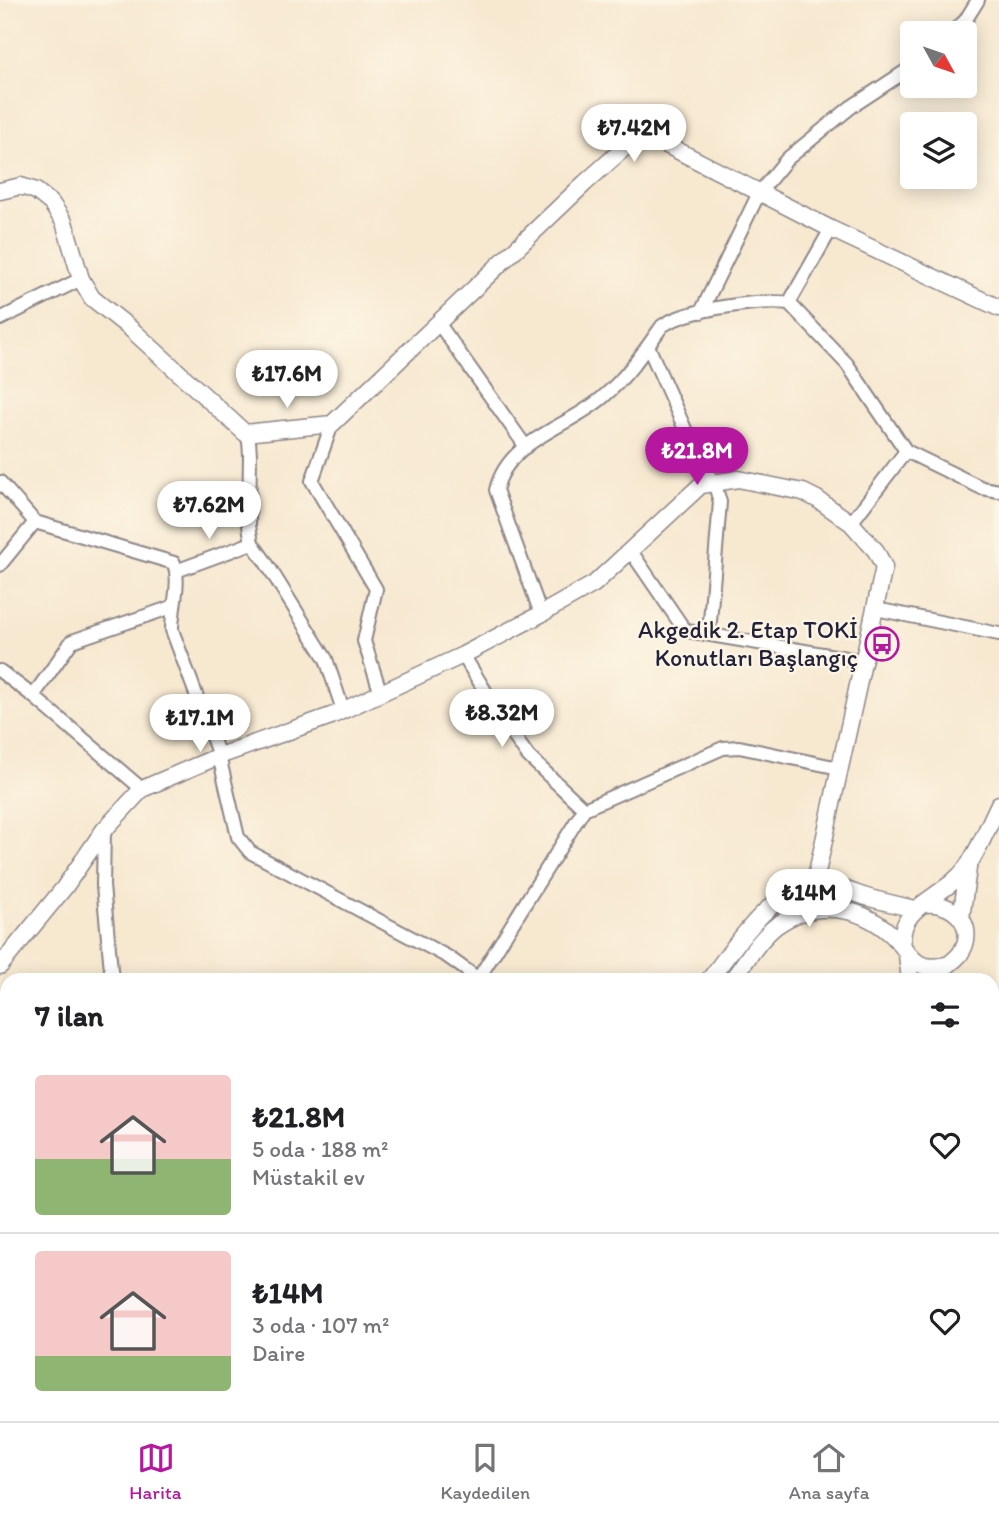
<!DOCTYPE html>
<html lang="tr">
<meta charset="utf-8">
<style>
:root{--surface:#fff;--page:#f2f2f2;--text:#202124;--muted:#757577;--line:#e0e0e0;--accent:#b5179e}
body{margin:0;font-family:Itim,sans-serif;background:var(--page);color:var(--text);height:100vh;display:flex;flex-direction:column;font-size:26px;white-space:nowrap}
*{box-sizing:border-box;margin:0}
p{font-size:23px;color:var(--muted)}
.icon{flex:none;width:38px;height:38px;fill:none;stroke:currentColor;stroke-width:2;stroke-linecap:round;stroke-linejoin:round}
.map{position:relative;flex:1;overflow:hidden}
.drawer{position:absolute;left:0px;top:973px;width:999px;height:448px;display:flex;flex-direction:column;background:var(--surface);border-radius:21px 21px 0 0;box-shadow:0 4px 18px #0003}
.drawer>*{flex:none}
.needle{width:46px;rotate:130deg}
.buttons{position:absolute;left:900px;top:21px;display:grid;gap:14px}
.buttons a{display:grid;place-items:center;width:77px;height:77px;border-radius:7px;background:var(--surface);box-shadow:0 4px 18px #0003;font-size:35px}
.price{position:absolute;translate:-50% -60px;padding:0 16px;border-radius:24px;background:#fff;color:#222;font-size:23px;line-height:46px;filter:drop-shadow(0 2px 4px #0008)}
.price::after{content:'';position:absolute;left:50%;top:42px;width:21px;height:16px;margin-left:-10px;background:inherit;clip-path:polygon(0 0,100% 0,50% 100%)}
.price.current{background:var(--accent);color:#fff}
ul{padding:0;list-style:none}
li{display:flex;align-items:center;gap:21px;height:175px;padding:0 35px}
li+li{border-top:2px solid var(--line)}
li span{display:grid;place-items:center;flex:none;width:196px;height:140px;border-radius:7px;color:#555}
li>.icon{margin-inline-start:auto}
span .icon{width:84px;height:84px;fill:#fffc;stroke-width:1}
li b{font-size:30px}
h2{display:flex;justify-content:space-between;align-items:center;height:84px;padding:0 35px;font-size:30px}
.menu{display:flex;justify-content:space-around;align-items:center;height:98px;border-top:2px solid var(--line);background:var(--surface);font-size:19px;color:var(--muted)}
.menu a{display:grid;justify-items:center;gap:4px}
.menu .current{color:var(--accent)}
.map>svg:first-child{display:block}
</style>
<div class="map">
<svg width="999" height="1421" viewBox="0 0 999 1421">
<rect width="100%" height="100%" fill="#fcf5e5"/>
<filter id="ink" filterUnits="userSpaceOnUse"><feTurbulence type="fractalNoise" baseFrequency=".0143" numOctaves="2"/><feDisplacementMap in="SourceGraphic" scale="14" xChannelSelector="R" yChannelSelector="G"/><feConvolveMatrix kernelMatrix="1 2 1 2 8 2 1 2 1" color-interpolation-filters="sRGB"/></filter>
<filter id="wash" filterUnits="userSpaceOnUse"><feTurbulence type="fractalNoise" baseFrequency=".00686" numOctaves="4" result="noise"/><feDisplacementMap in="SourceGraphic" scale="28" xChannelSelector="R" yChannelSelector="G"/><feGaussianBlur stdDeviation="1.57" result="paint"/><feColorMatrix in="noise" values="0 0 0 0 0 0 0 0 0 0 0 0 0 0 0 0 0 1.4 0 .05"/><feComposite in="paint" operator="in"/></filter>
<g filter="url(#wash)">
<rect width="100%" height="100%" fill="#f7e8d0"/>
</g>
<g filter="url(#ink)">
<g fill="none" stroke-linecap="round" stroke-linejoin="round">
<defs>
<path id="minor" d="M952,33l13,-12 13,-21
M789,303l42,-74
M701,312l58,-119 28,-34 64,-52 61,-40
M0,319l81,-40
M439,324l87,123
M648,346l53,119 13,17 6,20 -11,131
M332,424l-20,57 64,108 -12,52 16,50
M245,433l4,8 1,14 -1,71 3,17 13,18 61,98 17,51
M0,482l35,40 139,41c7,20 -2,45 -2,67l47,126 19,81 12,15 198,105 32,23
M851,523l55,-72
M630,550l52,76 5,5 177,30
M0,565l35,-43
M176,571l76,-28
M876,609l123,25
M541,614l-45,-124c12,-51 72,-62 107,-93 23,-19 42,-47 59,-71 24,-17 97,-26 127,-23l58,61 59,87 76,37 17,3
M463,655l43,70 22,31 56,53
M0,671l33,25 109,93
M33,696l39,-55 100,-34
M104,830l-1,56 9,94
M478,979l106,-170 139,-61 16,-1 100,21
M74,1421v-7
M675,1421l9,-7"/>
<path id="tertiary" d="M0,191l21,-5 15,5 15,12 13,19 17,57 11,19 39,31 114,104 87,-9 253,-241 47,-42 21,-3 178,91 168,79
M925,904c28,-3 54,22 35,50 -8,10 -21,16 -29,26
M961,919l7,-51
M903,946c-7,-41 42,-48 64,-79 13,-19 22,-43 32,-63
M907,955l3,25
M0,966l64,-78 40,-58 38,-41 77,-33 112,-40 132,-61 78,-41 53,-30 107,-99 37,-6 65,13 14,7 34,24 25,28 8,16 -75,342
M709,980c26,-33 64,-96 112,-95 14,0 28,6 42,11 17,5 34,9 52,13
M732,980c13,-17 27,-41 44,-54 36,-27 83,-21 115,8 20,18 21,39 55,31
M992,1175l7,1
M315,1421l12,-7
M356,1421l12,-7
M846,1421v-7"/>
</defs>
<use href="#minor" stroke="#8c8586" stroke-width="16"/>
<use href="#tertiary" stroke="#8c8586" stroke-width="19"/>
<use href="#minor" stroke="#fff" stroke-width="12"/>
<use href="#tertiary" stroke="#fff" stroke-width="16"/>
</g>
</g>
<defs>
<symbol id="bus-ring" viewBox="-11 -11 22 22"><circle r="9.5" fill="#fcf5e5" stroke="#b5179e" stroke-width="1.5"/><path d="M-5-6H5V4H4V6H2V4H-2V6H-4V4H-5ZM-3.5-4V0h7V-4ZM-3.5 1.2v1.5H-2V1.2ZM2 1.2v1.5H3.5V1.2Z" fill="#b5179e"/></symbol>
</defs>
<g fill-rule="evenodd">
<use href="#bus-ring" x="863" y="625" width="38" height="38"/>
</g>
<g text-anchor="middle" stroke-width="5" stroke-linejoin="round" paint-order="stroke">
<g font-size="24" fill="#22223b" stroke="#fcf5e5" text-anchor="end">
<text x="858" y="638">Akgedik 2. Etap TOKİ<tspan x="858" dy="28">Konutları Başlangıç</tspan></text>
</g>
</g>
</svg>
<div class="buttons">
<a><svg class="needle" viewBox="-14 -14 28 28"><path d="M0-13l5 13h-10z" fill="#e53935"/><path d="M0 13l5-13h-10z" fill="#757577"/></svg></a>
<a><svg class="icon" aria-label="layers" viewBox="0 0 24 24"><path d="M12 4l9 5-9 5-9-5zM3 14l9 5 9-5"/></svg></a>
</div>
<b class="price" style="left:634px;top:164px">₺7.42M</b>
<b class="price" style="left:287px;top:410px">₺17.6M</b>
<b class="price current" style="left:697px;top:487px">₺21.8M</b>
<b class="price" style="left:209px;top:541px">₺7.62M</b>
<b class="price" style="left:502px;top:749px">₺8.32M</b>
<b class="price" style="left:200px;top:754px">₺17.1M</b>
<b class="price" style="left:809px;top:929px">₺14M</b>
<section class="drawer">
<h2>7 ilan<svg class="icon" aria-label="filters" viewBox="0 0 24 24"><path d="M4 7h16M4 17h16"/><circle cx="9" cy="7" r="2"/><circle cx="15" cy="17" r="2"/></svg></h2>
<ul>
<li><span style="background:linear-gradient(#f6c9c9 60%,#8fb573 0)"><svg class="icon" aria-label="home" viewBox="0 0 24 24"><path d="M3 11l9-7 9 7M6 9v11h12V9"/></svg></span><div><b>₺21.8M</b><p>5 oda · 188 m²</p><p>Müstakil ev</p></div><svg class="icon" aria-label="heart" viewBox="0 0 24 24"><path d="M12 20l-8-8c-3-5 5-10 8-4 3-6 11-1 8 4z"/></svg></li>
<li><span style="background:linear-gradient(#f6c9c9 75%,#8fb573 0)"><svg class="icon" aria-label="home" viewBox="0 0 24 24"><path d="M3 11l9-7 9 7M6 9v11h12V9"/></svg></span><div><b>₺14M</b><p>3 oda · 107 m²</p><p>Daire</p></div><svg class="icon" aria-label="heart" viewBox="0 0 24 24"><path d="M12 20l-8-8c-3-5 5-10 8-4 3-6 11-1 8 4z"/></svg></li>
</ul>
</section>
</div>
<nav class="menu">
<a class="current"><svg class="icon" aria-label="map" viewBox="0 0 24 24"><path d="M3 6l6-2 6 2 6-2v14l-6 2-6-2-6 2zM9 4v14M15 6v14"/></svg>Harita</a>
<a><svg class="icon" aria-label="saved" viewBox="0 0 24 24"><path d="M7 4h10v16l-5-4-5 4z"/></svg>Kaydedilen</a>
<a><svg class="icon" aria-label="home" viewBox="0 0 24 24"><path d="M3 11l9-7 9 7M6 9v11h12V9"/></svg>Ana sayfa</a>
</nav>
